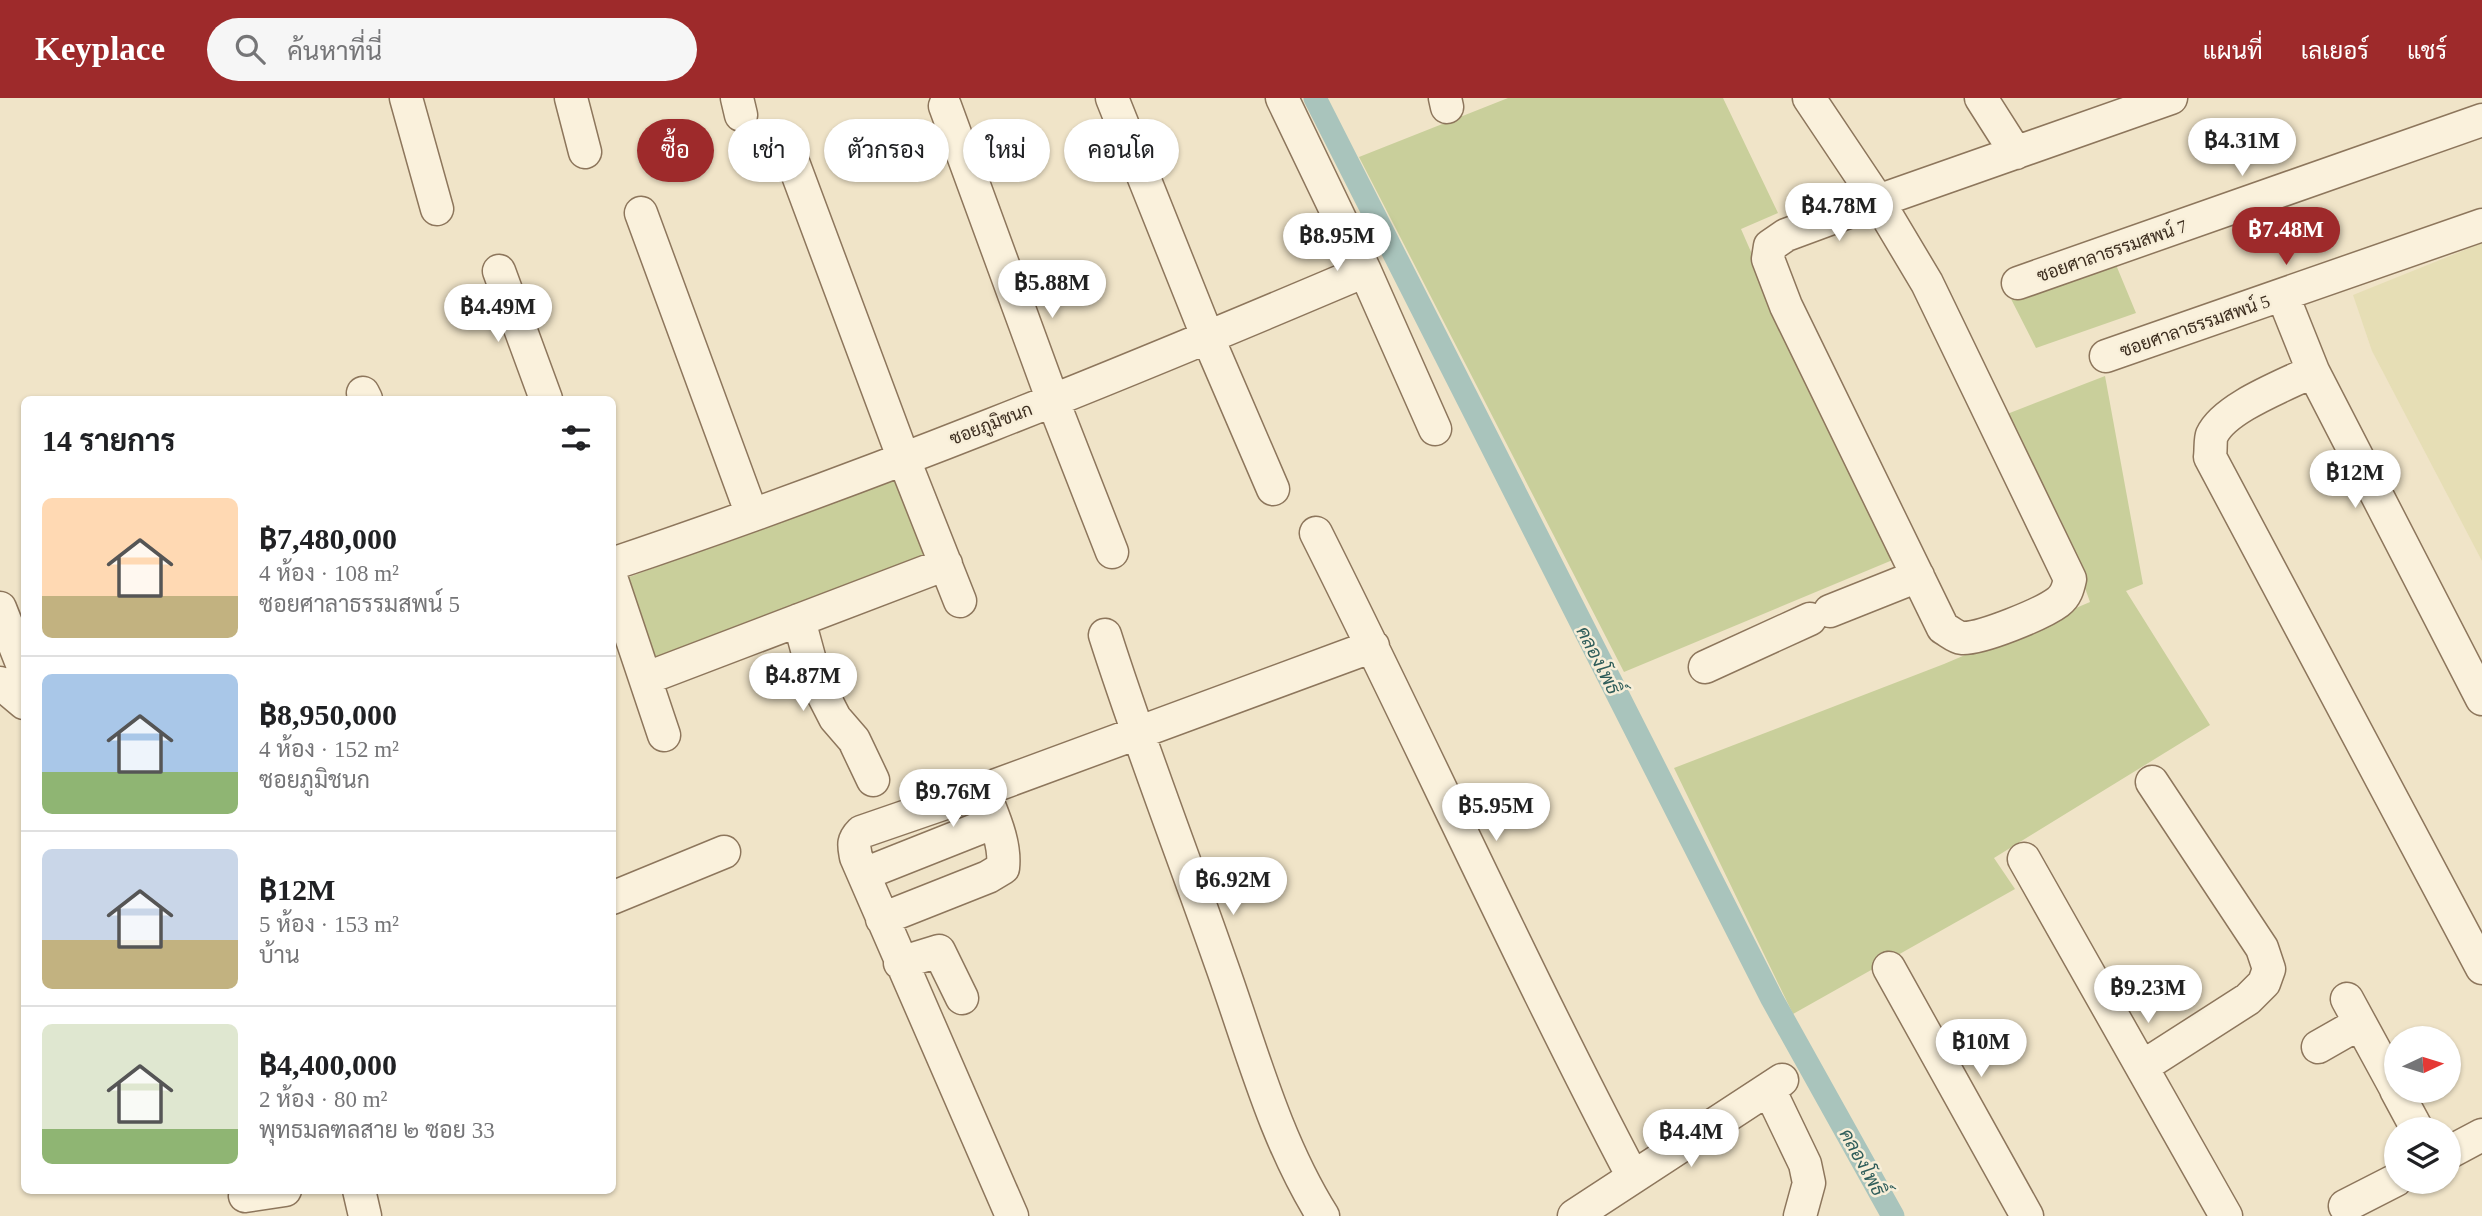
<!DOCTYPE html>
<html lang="th">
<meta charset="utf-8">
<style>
:root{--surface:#fff;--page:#f6f6f6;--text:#202124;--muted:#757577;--line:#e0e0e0;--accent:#9e2a2b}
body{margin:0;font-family:"Times New Roman",Sarabun,serif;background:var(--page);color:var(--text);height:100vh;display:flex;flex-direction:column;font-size:26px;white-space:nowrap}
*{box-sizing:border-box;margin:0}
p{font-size:23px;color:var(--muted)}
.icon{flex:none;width:38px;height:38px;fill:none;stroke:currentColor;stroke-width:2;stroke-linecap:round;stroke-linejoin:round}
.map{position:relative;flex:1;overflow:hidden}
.side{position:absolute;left:21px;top:298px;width:595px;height:798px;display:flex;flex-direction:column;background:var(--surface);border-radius:10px;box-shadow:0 2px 5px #0004}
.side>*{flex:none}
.top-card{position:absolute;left:637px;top:21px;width:665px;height:63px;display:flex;gap:14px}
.needle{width:46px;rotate:86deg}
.tools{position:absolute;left:2384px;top:928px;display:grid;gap:14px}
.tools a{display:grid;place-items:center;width:77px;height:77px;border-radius:50%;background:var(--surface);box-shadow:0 2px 5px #0004;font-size:35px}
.price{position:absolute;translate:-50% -60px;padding:0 16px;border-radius:24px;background:#fff;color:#222;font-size:23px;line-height:46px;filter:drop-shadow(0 2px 4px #0008)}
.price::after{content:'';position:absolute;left:50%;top:42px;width:21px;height:16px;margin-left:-10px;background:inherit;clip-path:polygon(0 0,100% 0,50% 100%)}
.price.selected{background:var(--accent);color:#fff}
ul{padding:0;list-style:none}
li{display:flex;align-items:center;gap:21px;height:175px;padding:0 21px}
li+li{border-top:2px solid var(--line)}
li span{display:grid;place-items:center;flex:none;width:196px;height:140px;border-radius:10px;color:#555}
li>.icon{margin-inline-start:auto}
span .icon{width:84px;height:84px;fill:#fffc;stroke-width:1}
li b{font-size:30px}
h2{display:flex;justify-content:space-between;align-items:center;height:84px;padding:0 21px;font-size:30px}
.pill{padding:0 24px;border-radius:32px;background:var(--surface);box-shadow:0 2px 5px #0004;font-size:24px;line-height:63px}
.pill.selected{background:var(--accent);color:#fff}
header{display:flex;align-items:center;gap:42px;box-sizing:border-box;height:98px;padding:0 35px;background:var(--accent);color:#fff}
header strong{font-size:33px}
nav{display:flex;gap:38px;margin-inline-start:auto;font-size:24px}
.search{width:490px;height:63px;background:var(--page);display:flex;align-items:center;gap:18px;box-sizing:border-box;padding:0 24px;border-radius:38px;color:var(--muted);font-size:26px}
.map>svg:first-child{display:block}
</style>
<header>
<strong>Keyplace</strong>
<div class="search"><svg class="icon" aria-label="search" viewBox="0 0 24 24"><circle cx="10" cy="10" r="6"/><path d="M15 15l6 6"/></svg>ค้นหาที่นี่</div>
<nav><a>แผนที่</a><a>เลเยอร์</a><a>แชร์</a></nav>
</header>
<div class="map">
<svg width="2482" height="1118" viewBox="0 0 2482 1118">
<rect width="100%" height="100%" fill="#f0e4c8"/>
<path fill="#e6deb5" d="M2482,145v318l-110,-210 -19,-56z"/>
<path fill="#c9cf9b" d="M1508,0h215l55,115 -37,16 96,220 36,60 22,50 -271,113 -265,-515z
M2114,162l22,53 -100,35 -27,-53z
M2105,278l38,208 -17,7 84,134 -216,133 21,31 -222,125 -119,-246 270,-104 146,-62 -30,-84 -58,-102z
M899,378l32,82 -275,107 -32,-86z"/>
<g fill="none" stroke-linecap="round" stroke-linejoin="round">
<path stroke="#a9c4bc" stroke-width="23" d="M1315,0l457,901 121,217"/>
<defs>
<path id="minor" d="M406,0l31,111
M571,0l14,54
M737,0l4,17
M1112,0l96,240 65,151
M1282,0l83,173 70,158
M1445,0l2,9
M1809,0l69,103 49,82 143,296c-2,9 -4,17 -12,23 -16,12 -77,37 -96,36 -7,-1 -13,-7 -19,-10l-157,-322 -18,-47 2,-13 16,-11 92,-34 293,-103
M1981,0l35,55
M945,8l108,295 59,151
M793,64l110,295 57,144
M641,115l111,302
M499,173l47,128
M2018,185l464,-163
M2283,198l30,75 169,328
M2106,258l376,-131
M2313,273c-27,14 -88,36 -101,64 -2,5 -1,15 -2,22l272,511
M363,295l3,6
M1316,435c107,213 205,431 316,642
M612,466c256,-86 506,-188 753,-293
M612,482l52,155
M0,510l24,61
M1830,513l88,-35
M799,522l16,59 20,39 19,22 19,40
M1105,537c35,110 77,217 115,326 31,86 54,177 103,255
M1705,569l105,-48
M647,580l299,-114
M0,585l24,20
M2024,761l202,357
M864,776l131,-52
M612,800l112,-46
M882,821l106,-42 15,-9c3,-26 -11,-54 -20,-78
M900,865l39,-12 23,47
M1889,870l138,248
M2347,901l49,90
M2318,949l42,-24
M2142,969l106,-68 16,-16 5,-14 -7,-21 -110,-166
M1769,991l36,75 4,19 -9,33
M2396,992l21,39
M2448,1055l34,-18
M359,1092l6,26
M245,1098l40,-6
M2345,1108l51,-26
M1012,1118l-156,-359c-2,-11 -4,-16 5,-25l122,-42 390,-144
M1574,1118l208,-136"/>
</defs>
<use href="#minor" stroke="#8d765c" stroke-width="35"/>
<use href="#minor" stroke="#faf1dc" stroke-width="32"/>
</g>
<g text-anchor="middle" stroke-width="5" stroke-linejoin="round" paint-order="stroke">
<g font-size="18" fill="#3d2e20" stroke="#f7eed8">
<text transform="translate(2112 153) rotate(-19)" y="6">ซอยศาลาธรรมสพน์ 7</text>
<text transform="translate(2195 228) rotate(-19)" y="6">ซอยศาลาธรรมสพน์ 5</text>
<text transform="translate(991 326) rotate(-21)" y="6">ซอยภูมิชนก</text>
</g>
<g font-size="19" font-style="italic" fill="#2f5d5a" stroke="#f7eed8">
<text transform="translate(1599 562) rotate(63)" y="7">คลองโพธิ์</text>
<text transform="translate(1863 1064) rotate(61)" y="7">คลองโพธิ์</text>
</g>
</g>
</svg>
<div class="tools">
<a><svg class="needle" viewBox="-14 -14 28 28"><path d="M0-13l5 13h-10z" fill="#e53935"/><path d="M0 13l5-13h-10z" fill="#757577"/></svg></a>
<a><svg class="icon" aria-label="layers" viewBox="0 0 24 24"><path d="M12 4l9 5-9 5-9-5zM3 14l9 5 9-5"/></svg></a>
</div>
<b class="price" style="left:2242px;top:80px">฿4.31M</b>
<b class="price" style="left:1839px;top:145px">฿4.78M</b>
<b class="price selected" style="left:2286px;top:169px">฿7.48M</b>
<b class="price" style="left:1337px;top:175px">฿8.95M</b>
<b class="price" style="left:1052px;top:222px">฿5.88M</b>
<b class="price" style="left:498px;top:246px">฿4.49M</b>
<b class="price" style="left:2355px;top:412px">฿12M</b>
<b class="price" style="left:803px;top:615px">฿4.87M</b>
<b class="price" style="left:953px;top:731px">฿9.76M</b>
<b class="price" style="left:1496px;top:745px">฿5.95M</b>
<b class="price" style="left:1233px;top:819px">฿6.92M</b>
<b class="price" style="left:2148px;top:927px">฿9.23M</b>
<b class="price" style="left:1981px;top:981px">฿10M</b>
<b class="price" style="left:1691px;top:1071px">฿4.4M</b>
<div class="top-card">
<a class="pill selected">ซื้อ</a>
<a class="pill">เช่า</a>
<a class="pill">ตัวกรอง</a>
<a class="pill">ใหม่</a>
<a class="pill">คอนโด</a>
</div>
<section class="side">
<h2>14 รายการ<svg class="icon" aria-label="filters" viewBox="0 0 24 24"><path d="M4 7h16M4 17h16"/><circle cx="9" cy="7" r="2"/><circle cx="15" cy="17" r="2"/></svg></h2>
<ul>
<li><span style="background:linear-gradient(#ffd9b3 70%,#c2b280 0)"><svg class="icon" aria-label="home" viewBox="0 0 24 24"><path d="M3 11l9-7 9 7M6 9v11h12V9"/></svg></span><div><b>฿7,480,000</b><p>4 ห้อง · 108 m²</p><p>ซอยศาลาธรรมสพน์ 5</p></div></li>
<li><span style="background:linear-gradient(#a9c7e8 70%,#8fb573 0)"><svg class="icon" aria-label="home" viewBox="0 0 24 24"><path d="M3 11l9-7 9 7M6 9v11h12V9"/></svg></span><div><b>฿8,950,000</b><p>4 ห้อง · 152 m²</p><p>ซอยภูมิชนก</p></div></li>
<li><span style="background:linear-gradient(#c9d6e8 65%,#c2b280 0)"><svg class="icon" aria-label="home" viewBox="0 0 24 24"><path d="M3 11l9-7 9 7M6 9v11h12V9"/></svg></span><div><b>฿12M</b><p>5 ห้อง · 153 m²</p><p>บ้าน</p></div></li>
<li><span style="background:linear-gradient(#dfe7d0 75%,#8fb573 0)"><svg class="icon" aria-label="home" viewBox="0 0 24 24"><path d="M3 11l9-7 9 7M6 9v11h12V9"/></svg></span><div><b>฿4,400,000</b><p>2 ห้อง · 80 m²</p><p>พุทธมลฑลสาย ๒ ซอย 33</p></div></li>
</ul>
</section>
</div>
